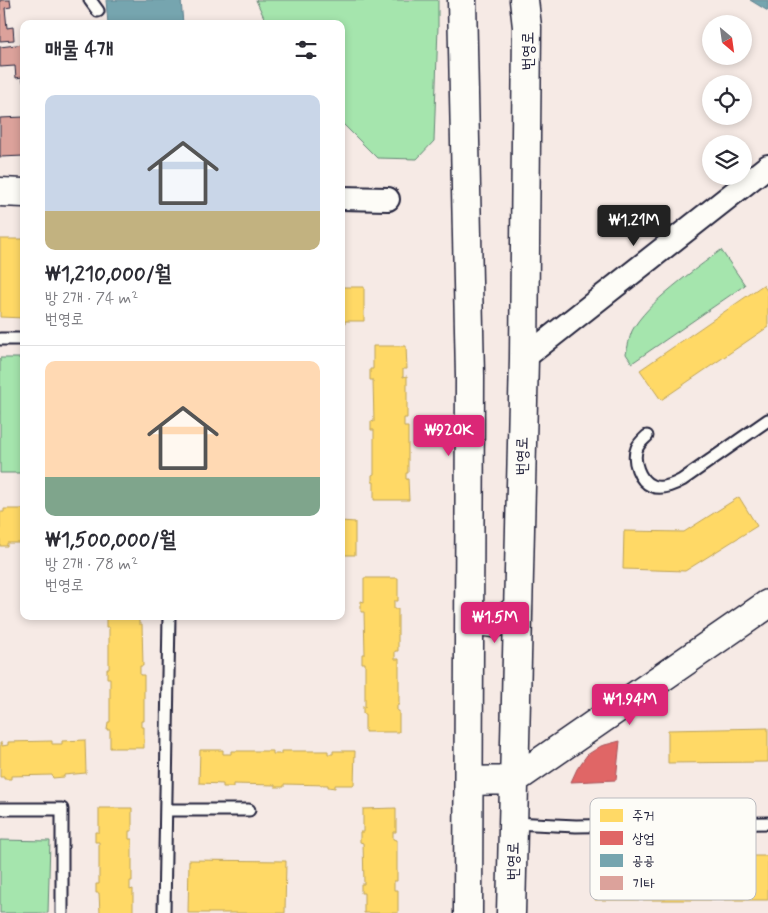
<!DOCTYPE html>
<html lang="ko">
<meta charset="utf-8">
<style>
:root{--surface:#fff;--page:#f7f7f7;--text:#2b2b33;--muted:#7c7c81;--line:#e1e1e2;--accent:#db2777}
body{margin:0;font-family:Mynerve,"Poor Story",sans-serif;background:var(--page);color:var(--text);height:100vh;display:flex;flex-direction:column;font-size:19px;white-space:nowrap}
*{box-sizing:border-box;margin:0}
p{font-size:16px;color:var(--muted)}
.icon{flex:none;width:28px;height:28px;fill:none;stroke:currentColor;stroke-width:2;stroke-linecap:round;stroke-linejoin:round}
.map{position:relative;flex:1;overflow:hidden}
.sheet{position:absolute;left:20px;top:20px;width:325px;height:600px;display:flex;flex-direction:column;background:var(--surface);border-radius:10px;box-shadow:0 2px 8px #0003}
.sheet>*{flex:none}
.needle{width:32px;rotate:151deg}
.buttons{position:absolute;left:702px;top:15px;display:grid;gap:10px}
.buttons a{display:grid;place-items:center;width:50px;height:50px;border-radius:50%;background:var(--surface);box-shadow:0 2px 8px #0003;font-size:25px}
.price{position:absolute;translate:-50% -42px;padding:0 11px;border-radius:5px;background:var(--accent);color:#fff;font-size:16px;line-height:32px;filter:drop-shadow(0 1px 2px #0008)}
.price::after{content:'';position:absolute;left:50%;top:30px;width:15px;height:11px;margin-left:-8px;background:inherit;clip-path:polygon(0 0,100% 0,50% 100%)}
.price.active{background:#222;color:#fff}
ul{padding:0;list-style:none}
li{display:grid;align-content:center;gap:10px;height:265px;padding:0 25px}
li+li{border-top:1px solid var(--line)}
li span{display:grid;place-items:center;height:155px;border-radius:10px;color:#555}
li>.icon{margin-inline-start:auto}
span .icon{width:90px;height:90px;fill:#fffc;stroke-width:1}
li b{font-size:21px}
h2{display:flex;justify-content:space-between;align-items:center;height:60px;padding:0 25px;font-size:21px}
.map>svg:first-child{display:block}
</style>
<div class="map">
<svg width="768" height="913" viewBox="0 0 768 913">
<rect width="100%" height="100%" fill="#f6eae5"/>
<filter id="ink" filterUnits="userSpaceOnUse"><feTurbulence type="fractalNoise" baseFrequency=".02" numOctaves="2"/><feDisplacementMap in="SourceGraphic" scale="10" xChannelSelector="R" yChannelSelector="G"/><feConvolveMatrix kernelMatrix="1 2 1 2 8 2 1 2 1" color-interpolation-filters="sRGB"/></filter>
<g filter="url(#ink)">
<path fill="#a5e5ad" stroke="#648474" d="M256,0h182v27l-4,114 -17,18 -40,-1 -36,-36v-98h-74z
M721,250l24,35 -113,78 -6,-9c2,-7 3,-16 6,-23 14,-28 64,-62 89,-81z
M0,358h24v115h-24z
M0,840l50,1 -2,72h-48z"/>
<path fill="#ffd966" stroke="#bda259" d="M0,239h24v79l-24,-1z
M763,285l5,7v35l-107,73 -21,-30z
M343,287h21v34h-19v3l-4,-1v-34h2z
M373,346h33l1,23h-4v8l4,-1v42h-3v9h4v46h-2v6h2l1,21h-35v-18h-2v-7l2,-1v-44h-3v-9l3,1 -1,-42h-3v-11h3z
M739,497l18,29 -72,45 -62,-2 1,-38 60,1z
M4,509h20v34h-17v3h-7v-34h4z
M341,521l14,1v33h-14z
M364,578h34v23h-4v8h4v42h-3v8h4v46h-2v6h2v21h-34v-18h-2v-8l2,1v-44h-3v-9h3l-1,-42h-3v-11l3,1z
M109,616h33l-3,1v7h3l1,42h-3v9h4v46h-3v6h3v21h-34v-18h-3l1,-8h2v-44h-3v-9h2v-42h-3v-10z
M768,728v34l-100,1v-33z
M85,740l1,33 -22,2v2l-11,1 -1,-3 -41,1v3h-7v-2h-4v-34h2v3l6,-1v-3l44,-1v3h10v-3z
M200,750h23v4h8v-3h42v3h8v-3h47v3h5v-3h22l-1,34h-19v3l-7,-1v-2l-44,-1v3h-9v-2l-42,-1v3h-10v-3l-24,-1z
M99,808h33v23h-3v8h3v42h-2v9l3,-1v24h-33l-1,-20h-3v-9h3v-42h-4v-10h4z
M396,808v24h-3v7l4,1v41h-3v9h4v23h-34v-20h-3v-9h3l-1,-41 -3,-1v-10h3v-23z
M595,856h173v44h-173z
M189,860l97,1 -1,52h-97z"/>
<path fill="#e06666" stroke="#a75259" d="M620,741l-4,39 -45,2 6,-13 10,-14 14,-9z"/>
<path fill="#76a5af" stroke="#5d7e8c" d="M106,0h75l2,24h-75z
M750,0h18v11z"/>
<path fill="#dca29b" stroke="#22223b" d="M0,0h10l1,7 -6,1 2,20 6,-1 1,13 -14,1z
M24,44v41l-2,-8 -6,1 -1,-12 -15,1v-20z
M24,117v39l-24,1v-39z"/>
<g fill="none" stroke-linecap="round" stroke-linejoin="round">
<defs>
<path id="lane" d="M90,0l8,11
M0,339h24
M647,436c-4,4 -8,7 -10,12 -5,12 2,33 15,38 10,4 21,-1 30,-6l86,-60
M0,809h62v104
M166,810h83
M513,823l63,3 192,-3
M164,913l5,-297"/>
<path id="street" d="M341,198l47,1
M524,358l244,-192"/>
<path id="secondary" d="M462,0l8,376 -2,537
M0,192l24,1
M470,612c19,18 31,12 48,-5
M469,781l45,-1 254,-176
M511,913l13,-555 3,-331 -3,-27"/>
</defs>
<use href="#lane" stroke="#22223b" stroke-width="15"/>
<use href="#street" stroke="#22223b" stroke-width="26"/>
<use href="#secondary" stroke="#22223b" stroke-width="31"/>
<use href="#lane" stroke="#fdfcf7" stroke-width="11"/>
<use href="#street" stroke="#fdfcf7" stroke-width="22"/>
<use href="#secondary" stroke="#fdfcf7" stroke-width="28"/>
</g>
</g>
<g text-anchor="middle" stroke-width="5" stroke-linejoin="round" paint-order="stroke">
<g font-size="16" fill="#22223b" stroke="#fdfcf7">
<text transform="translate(527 51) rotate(-90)" y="6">번영로</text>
<text transform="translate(521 456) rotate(-89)" y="6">번영로</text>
<text transform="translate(512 861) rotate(-89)" y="6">번영로</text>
</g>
</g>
<rect x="590" y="798" width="166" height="102" rx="8" fill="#fdfcf7" stroke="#bbbbbf" stroke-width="1"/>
<rect x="600" y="809" width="23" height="13" fill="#ffd966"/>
<rect x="600" y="831" width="23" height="14" fill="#e06666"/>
<rect x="600" y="854" width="23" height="13" fill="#76a5af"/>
<rect x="600" y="876" width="23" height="14" fill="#dca29b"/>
<g font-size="14" fill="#22223b">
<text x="632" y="820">주거</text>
<text x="632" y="843">상업</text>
<text x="632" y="865">공공</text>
<text x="632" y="888">기타</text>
</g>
</svg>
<div class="buttons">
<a><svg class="needle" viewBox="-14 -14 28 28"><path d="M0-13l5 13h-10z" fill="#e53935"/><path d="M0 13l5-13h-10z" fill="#7c7c81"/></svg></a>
<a><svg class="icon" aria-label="locate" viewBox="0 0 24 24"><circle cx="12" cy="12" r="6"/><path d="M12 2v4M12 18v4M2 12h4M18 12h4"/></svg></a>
<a><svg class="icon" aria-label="layers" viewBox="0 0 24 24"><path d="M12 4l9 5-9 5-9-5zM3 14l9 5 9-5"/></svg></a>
</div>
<b class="price active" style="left:634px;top:247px">₩1.21M</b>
<b class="price" style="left:449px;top:457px">₩920K</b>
<b class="price" style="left:495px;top:644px">₩1.5M</b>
<b class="price" style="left:630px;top:726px">₩1.94M</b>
<section class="sheet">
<h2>매물 4개<svg class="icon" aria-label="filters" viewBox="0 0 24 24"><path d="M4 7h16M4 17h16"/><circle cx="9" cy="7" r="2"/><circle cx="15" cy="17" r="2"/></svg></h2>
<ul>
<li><span style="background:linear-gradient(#c9d6e8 75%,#c2b280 0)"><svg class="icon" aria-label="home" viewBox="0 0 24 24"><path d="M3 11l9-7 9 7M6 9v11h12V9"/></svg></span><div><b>₩1,210,000/월</b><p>방 2개 · 74 m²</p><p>번영로</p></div></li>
<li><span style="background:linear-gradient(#ffd9b3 75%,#7fa58c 0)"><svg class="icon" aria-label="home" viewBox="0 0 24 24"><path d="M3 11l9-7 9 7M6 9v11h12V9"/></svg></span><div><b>₩1,500,000/월</b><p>방 2개 · 78 m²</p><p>번영로</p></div></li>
</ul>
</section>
</div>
